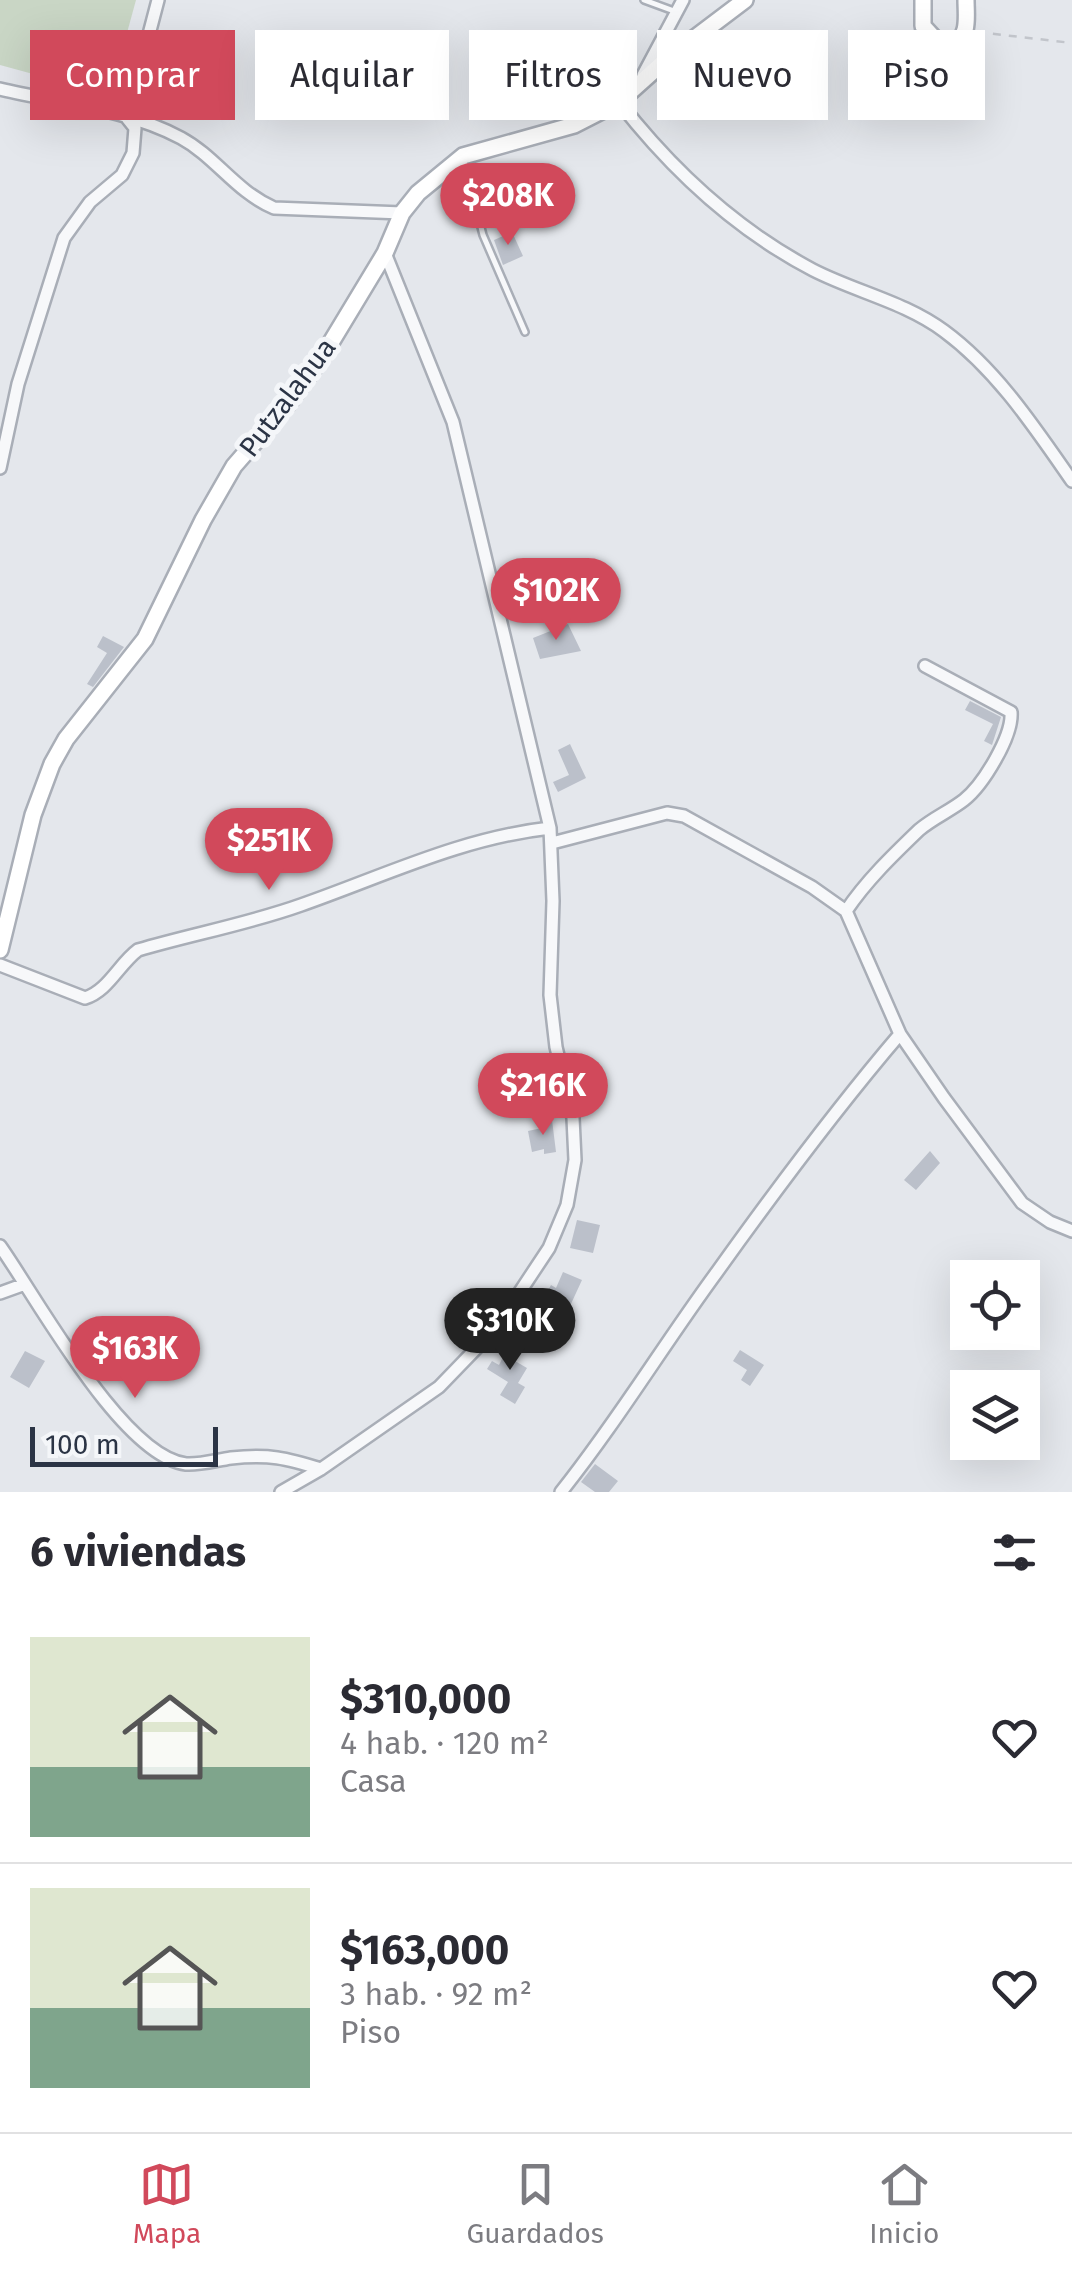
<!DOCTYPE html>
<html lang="es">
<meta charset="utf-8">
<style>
:root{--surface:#fff;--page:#f2f2f3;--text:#2b2b33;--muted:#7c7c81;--line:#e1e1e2;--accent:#d1495b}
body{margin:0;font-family:"Fira Sans",sans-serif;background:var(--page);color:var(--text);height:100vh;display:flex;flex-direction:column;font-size:38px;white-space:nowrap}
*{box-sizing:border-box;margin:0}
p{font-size:32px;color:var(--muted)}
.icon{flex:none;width:55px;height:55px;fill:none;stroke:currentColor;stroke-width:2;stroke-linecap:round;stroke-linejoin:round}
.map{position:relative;height:1492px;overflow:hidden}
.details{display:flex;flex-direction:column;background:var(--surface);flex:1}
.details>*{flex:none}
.banner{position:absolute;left:30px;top:30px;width:1012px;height:90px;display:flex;gap:20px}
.controls{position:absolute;left:950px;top:1260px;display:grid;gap:20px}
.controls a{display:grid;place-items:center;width:90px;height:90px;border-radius:0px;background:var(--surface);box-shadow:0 10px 40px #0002;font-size:50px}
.scale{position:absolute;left:30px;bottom:25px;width:188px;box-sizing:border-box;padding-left:10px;border:5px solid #2b3445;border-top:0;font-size:28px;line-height:35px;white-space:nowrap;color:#2b3445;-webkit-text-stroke:8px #f4f6f9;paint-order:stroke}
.price{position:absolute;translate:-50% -85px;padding:0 22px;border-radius:35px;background:var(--accent);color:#fff;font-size:32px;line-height:65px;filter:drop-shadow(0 2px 5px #0008)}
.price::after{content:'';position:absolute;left:50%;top:60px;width:30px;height:22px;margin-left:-15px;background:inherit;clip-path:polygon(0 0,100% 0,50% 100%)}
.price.active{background:#222;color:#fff}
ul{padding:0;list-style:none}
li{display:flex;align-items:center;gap:30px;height:250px;padding:0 30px}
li+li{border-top:2px solid var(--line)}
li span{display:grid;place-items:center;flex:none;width:280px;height:200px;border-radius:0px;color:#555}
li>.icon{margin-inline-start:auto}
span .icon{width:120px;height:120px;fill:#fffc;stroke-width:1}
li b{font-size:42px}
h2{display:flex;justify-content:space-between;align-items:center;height:120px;padding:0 30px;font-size:42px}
.tag{padding:0 35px;border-radius:0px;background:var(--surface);box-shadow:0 10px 40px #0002;font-size:35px;line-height:90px}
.tag.active{background:var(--accent);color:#fff}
.menu{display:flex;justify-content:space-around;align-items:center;height:140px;border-top:2px solid var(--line);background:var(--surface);font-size:28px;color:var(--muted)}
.menu a{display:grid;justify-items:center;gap:5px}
.menu .active{color:var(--accent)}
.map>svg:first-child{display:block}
</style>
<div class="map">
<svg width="1072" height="1492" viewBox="0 0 1072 1492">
<rect width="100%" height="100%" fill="#e4e7ec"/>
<path fill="#c9d6c5" d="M0,0h136l-26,95 -110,-30z"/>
<path fill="#bbc0ca" d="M373,51l24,14 -12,21 -17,-10 6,-11 -7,-5z
M521,58l22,12 -11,20 -19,-10z
M512,232l11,24 -20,9 -9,-25z
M568,624l13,27 -41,8 -7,-21z
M103,636l21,11 -31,40 -6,-3 20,-31 -10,-6z
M970,701l31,16 -9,28 -8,-4 9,-17 -28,-14z
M570,744l16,34 -28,14 -5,-10 16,-7 -11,-25z
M552,1120l4,32 -12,2v-5l-12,3 -4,-21 14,-3 -1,-6z
M930,1151l10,12 -24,27 -12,-10z
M577,1220l23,5 -7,28 -23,-5z
M563,1272l19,8 -12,26 -24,-12 5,-9 5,3z
M511,1341l11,6 -7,14 12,7 -9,15 7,4 -10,17 -15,-9 8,-13 -21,-13 5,-8 7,4z
M740,1350l24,15 -14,21 -9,-6 6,-10 -14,-9z
M25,1351l20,10 -16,27 -19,-11z
M595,1464l23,17 -9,11h-14l-14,-10z"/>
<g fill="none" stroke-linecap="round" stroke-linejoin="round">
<defs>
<path id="lane" d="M644,0l30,11
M464,161l19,74 42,97"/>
<path id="street" d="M643,75l40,-75
M0,89c59,14 127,20 181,49 35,19 54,53 93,70l128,5
M619,102c53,68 118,128 194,168 43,22 92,32 131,61 53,39 91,97 128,150
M0,468l18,-84 46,-146 26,-36 32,-27 11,-22 2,-25 -8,-10 31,-118
M552,843l115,-30 17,3 128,71 34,24 54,123 44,64 78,105 28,19 22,9
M846,911c20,-30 47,-56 73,-81 14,-12 31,-19 45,-30 19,-15 49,-64 47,-88l-86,-46
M0,965l85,33c23,-7 34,-34 53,-48 54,-16 110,-26 163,-45 83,-29 160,-67 249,-77
M0,1246c37,52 122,210 186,218 14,1 31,-4 45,-6 38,-4 55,0 90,11
M0,1293l25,-9
M281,1492l40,-23 118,-82 57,-59 53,-80 18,-43 8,-45 -2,-42 -17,-71 -6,-52 3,-94 -3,-73 -97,-406 -68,-169
M561,1492c56,-70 103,-148 156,-220 58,-81 118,-162 183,-238"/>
<path id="secondary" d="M923,0v26l13,14 17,4c17,-7 13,-28 13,-44
M0,950l33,-135 19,-51 14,-25 79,-100 58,-119 31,-54 54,-62 36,-50 61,-101 17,-40 16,-20 45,-37 111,-31 45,-23 48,-43 78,-59"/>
</defs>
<use href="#lane" stroke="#a9aeb7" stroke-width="10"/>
<use href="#street" stroke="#a9aeb7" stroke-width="16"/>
<use href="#secondary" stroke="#a9aeb7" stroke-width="20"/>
<path stroke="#c2c5cb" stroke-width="2.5" stroke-dasharray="8 8" stroke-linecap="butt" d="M977,32l95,11"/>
<use href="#lane" stroke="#f7f8fa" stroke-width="5"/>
<use href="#street" stroke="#f7f8fa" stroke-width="11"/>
<use href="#secondary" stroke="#fff" stroke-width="15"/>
</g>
<g text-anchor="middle" stroke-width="10" stroke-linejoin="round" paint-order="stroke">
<g font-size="28" fill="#2b3445" stroke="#f4f6f9">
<text transform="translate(287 397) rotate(-53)" y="10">Putzalahua</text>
</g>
</g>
</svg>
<div class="controls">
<a><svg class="icon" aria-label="locate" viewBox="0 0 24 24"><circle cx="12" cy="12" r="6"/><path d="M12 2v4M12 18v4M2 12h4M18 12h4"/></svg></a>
<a><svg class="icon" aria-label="layers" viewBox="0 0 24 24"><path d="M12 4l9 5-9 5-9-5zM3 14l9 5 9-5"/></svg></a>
</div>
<div class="scale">100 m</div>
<b class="price" style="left:508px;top:248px">$208K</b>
<b class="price" style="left:556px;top:643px">$102K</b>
<b class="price" style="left:269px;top:893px">$251K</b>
<b class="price" style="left:543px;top:1138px">$216K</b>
<b class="price active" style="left:510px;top:1373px">$310K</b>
<b class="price" style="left:135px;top:1401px">$163K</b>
<div class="banner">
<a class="tag active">Comprar</a>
<a class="tag">Alquilar</a>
<a class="tag">Filtros</a>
<a class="tag">Nuevo</a>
<a class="tag">Piso</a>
</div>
</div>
<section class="details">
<h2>6 viviendas<svg class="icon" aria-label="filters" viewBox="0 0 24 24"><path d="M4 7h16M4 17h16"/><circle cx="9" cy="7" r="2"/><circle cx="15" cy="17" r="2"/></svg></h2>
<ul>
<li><span style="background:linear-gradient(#dfe7d0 65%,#7fa58c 0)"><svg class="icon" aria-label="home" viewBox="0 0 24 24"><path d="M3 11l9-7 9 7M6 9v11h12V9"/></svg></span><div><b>$310,000</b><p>4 hab. · 120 m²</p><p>Casa</p></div><svg class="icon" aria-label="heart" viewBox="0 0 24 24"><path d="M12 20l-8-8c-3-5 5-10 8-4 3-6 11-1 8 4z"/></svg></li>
<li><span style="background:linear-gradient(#dfe7d0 60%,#7fa58c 0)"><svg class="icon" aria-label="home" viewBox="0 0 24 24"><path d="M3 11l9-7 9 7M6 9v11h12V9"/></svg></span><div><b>$163,000</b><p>3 hab. · 92 m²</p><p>Piso</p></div><svg class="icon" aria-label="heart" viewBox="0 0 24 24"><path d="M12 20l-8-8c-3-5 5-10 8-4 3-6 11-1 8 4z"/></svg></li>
</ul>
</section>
<nav class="menu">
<a class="active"><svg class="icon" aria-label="map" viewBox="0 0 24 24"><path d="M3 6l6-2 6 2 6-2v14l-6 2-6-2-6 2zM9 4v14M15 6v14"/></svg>Mapa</a>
<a><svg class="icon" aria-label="saved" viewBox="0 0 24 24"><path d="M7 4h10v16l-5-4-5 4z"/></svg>Guardados</a>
<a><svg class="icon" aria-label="home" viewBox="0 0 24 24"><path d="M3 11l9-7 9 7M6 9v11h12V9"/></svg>Inicio</a>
</nav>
